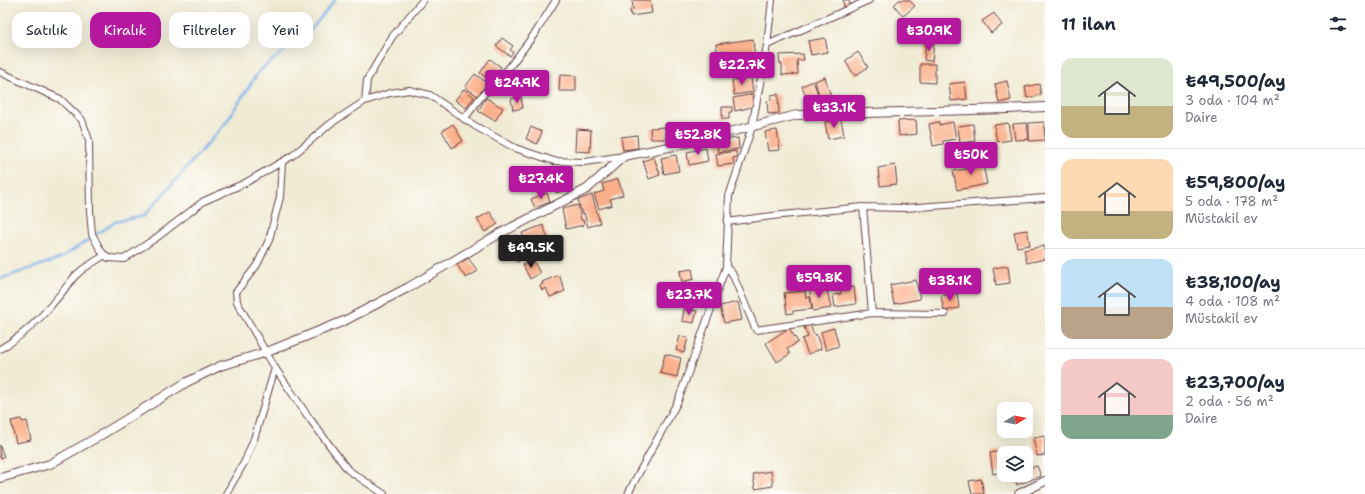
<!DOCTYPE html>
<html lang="tr">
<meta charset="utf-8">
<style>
:root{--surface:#fff;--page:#f2f2f3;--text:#1f2937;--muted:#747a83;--line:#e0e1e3;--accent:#b5179e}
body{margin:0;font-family:"Shantell Sans",sans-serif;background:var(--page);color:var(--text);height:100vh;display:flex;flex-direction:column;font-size:15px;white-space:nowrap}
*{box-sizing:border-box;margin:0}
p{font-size:13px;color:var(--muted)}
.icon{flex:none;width:22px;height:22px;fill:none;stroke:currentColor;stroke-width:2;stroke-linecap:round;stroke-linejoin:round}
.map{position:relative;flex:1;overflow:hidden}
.details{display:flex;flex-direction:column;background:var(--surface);width:320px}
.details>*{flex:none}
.hud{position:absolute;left:12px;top:12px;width:380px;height:36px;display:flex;gap:8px}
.needle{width:26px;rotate:80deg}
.buttons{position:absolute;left:997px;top:402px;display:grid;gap:8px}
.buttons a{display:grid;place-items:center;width:36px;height:36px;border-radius:8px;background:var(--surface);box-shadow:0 4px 16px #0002;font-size:20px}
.price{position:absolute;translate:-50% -34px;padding:0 9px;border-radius:4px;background:var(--accent);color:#fff;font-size:13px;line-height:26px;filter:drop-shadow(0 1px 2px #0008)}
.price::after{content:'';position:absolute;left:50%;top:24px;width:12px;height:9px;margin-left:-6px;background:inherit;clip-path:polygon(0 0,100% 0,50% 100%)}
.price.on{background:#222;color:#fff}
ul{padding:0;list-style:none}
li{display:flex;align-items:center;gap:12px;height:100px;padding:0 16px}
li+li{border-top:1px solid var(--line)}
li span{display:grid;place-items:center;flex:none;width:112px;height:80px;border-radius:12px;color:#555}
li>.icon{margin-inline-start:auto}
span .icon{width:48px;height:48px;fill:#fffc;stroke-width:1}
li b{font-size:17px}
h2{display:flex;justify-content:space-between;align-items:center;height:48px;padding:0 16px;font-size:17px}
.pill{padding:0 14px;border-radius:12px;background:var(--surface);box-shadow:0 4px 16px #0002;font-size:14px;line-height:36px}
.pill.on{background:var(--accent);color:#fff}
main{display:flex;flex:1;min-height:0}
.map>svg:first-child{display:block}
</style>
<main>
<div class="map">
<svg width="1045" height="494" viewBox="0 0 1045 494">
<rect width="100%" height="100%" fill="#fdfcf7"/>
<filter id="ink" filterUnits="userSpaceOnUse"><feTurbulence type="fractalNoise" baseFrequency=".025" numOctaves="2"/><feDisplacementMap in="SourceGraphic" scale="8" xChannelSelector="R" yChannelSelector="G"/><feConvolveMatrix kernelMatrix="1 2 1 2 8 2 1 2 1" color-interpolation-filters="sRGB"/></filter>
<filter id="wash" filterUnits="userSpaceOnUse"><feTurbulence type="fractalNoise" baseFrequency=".012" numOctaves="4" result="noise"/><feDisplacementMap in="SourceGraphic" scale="16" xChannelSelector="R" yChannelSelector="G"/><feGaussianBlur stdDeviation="0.9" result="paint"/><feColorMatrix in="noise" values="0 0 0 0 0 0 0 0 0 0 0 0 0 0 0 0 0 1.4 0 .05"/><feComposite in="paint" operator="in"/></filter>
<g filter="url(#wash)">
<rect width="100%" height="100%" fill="#f0ebd4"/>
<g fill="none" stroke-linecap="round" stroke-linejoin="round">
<path stroke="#7cade7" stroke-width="2.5" d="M0,279l61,-21 54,-36 29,-6 81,-92 34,-53 51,-40 25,-31"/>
</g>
<g id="blocks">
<path fill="#fbaf8a" d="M632,0h18l2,13 -21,3 -1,-6 3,-1z
M843,0h6l1,8h-6z
M899,0h10l6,6 -12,10 -9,-11z
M994,13l8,12 -11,8 -9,-12z
M502,38l11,8 -3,4 3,2 -3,4 -14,-10z
M825,38l3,14 -17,3 -3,-14z
M753,39l2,22 -30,3 -2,-14 -6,1 -1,-7z
M926,42l8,1 -2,18 -8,-1z
M858,52l10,15 -13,9 -10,-15z
M803,54l1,6h-7l1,14 -16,1v-11h-2l-1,-9z
M490,59l11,8 -11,14 -10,-8z
M920,64h15v19l-15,-1z
M475,74l12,9 -9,13 -13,-9z
M560,75l16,1v15h-17z
M825,77l6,20 -22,9 -7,-20 11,-5 7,18 -5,-18z
M751,78l2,14 -19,3 -2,-15z
M1007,81l4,19 -12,3 -4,-19z
M965,82l2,17 -16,2 -2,-17z
M1039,84l2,11 -14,3 -2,-11z
M464,89l10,8 -8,11 -11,-8z
M753,94l2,10 -3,1v2l-17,4 -2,-13z
M778,94l1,19 -11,1 -1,-13 4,-1v-5z
M521,97l2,11 -10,2 -2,-11z
M486,98l17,10 -8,13 -17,-10z
M722,107h10v5h-3v7h-7z
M841,119l3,17 -16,3 -3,-17z
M916,120l1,14 -18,2 -1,-15z
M939,122v3l14,-3 3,17 -13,2v3l-10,2 -4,-22z
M1044,122l1,18 -16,1v-18z
M1008,123l3,17 -14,2 -3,-17z
M1027,123l2,16 -14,1 -2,-16z
M453,124l10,17 -11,7 -10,-17z
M973,124l2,17 -15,2 -2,-17z
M531,127l11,5 -5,12 -11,-5z
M666,127v12h-15l-1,-11z
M576,129l15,1 -1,22 -15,-1z
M777,130l3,20 -12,1 -3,-19z
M637,135l1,13 -15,2 -2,-13z
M738,138l1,11 -21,3 -1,-11z
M706,148l2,13 -19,4 -2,-13z
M736,151l1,6 -4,1 1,6 -16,2 -2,-12z
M676,155l3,16 -15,3 -3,-16z
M654,157l6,18 -11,4 -6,-18z
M982,160l5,24 -30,6 -4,-19 14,-2 -2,-6z
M895,165l2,19 -17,2 -2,-18z
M564,174l3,16 -11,3 -1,-5 -6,1 -3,-11z
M618,179l5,16 -13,4 2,6 -13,4 -5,-15 10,-3 -2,-7z
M547,193l3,9 -15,6 -4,-9z
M592,195l8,28 -12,4 -4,-14 -2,1 -4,-14z
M578,205l3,15h2l1,5 -18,4 -4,-20z
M490,212l8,12 -13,8 -8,-13z
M543,225l6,16 -26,10 -4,-11 5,-2 -2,-5z
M1027,230l3,15 -13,2 -3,-15z
M516,235l2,4 -3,2 7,12 3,-2 3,5 -11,6 -12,-21z
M1045,246v13l-18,4 -3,-13z
M468,258l10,13 -12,7 -9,-13z
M533,260l7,13 -10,6 -7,-14z
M1008,266l2,17 -14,2 -3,-17z
M692,269l2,10 -12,3 -2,-11z
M559,275l6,16 -15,6 -4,-9 -4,2 -2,-5 3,-1 -1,-2z
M916,280l4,19 -26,5 -4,-19z
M812,285l1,4 7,-1v3l7,-1 4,18 -18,3 -4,-25z
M691,286l15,2 -1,14 -7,-1v5l-8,-1z
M854,287l2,17 -21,3 -2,-12 8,-1 -1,-5z
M805,291l1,7 4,-1 2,12 -19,2v2l-6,1 -3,-21z
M957,293l2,15 -15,3 -3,-15z
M738,302l4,18 -18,3 -4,-17z
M684,309l13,2 -3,12 -12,-2z
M810,325l4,10 2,-1 5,15 -13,5 -6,-15 6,-2 -4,-10z
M789,328l9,14 -11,7 3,5 -13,8 -11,-19z
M834,328l5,18 -13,4 -5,-18z
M680,336l8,2 -4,15 -8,-3z
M665,354l16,4 -4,19 -17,-4z
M21,419l1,3 5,-1 4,19 -15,3 -5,-22z
M1045,436v19l-8,1 -4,-18z
M0,445l4,12 -4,1z
M1002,451l2,21 -11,2 -3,-21z
M1028,463l2,5 7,-2 4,10 -24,9 -3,-10h12v-11z
M771,471l2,15 -18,3 -2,-15z
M981,479l3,15h-12l-3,-13z"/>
</g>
</g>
<g filter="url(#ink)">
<use href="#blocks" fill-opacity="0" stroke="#633e44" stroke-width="1"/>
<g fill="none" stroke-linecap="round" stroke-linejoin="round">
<defs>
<path id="minor" d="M767,45l102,-45
M0,72l60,27 22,21 7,20 1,71 2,23 9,17 7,7 16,1 32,-21 48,-37 41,-18 47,-27 38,-32 35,-23 25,-8 19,-3 21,5 45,31 40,22 39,13 31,1 39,-6
M365,101l2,-21 25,-43 31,-37
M464,119l16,-21 28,-29 28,-37 20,-32
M282,162l-2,35 -11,43 -12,25 -21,27 1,10 38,66 32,47 41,55 36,24
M863,207l9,106
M727,222l45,-6 91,-9 41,1 141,-10
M726,267l6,6 24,57 116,-17 73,1
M0,349c33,-19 52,-44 75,-73l8,-7 22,-14
M226,494l19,-33 9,-22 21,-71
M628,494l6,-12 44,-81 48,-134 3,-71 23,-69 15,-82 5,-45"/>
<path id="tertiary" d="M0,478l50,-14 46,-26 91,-56 33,-16 47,-14 77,-31 65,-34 90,-53 88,-45 37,-33 50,-10 123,-31 209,-6 39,-2
M1019,494l26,-13"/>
</defs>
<use href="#minor" stroke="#633e44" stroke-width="8"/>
<use href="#tertiary" stroke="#633e44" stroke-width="10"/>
<use href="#minor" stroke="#fff" stroke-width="6"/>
<use href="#tertiary" stroke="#fff" stroke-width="8"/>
</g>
</g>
</svg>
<div class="buttons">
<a><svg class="needle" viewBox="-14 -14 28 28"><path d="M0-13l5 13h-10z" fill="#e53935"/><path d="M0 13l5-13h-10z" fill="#747a83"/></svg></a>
<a><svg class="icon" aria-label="layers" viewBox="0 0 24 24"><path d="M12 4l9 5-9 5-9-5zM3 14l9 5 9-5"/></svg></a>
</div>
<b class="price" style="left:929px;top:52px">₺30.9K</b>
<b class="price" style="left:742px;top:86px">₺22.7K</b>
<b class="price" style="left:517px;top:104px">₺24.9K</b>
<b class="price" style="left:834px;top:129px">₺33.1K</b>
<b class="price" style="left:698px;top:156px">₺52.8K</b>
<b class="price" style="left:971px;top:176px">₺50K</b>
<b class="price" style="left:541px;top:200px">₺27.4K</b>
<b class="price on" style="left:531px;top:269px">₺49.5K</b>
<b class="price" style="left:819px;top:299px">₺59.8K</b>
<b class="price" style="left:950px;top:302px">₺38.1K</b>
<b class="price" style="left:689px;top:316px">₺23.7K</b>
<div class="hud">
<a class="pill">Satılık</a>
<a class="pill on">Kiralık</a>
<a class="pill">Filtreler</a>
<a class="pill">Yeni</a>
</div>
</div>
<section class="details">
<h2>11 ilan<svg class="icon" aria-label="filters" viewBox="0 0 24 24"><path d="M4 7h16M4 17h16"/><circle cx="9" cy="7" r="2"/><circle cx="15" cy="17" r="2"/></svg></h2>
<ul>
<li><span style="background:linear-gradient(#dfe7d0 60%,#c2b280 0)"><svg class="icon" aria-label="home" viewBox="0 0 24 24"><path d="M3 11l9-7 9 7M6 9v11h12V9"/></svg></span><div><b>₺49,500/ay</b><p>3 oda · 104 m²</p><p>Daire</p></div></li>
<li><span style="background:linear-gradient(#ffd9b3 65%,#c2b280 0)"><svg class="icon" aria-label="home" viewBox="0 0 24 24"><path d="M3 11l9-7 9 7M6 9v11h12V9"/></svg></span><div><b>₺59,800/ay</b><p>5 oda · 178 m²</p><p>Müstakil ev</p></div></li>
<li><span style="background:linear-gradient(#bfe0f5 60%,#b9a48a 0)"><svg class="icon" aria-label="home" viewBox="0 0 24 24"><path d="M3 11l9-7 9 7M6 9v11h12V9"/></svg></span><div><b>₺38,100/ay</b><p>4 oda · 108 m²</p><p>Müstakil ev</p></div></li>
<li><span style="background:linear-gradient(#f6c9c9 70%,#7fa58c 0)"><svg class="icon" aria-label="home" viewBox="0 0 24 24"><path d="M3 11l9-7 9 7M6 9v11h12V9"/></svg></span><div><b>₺23,700/ay</b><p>2 oda · 56 m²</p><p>Daire</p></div></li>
</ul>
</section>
</main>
